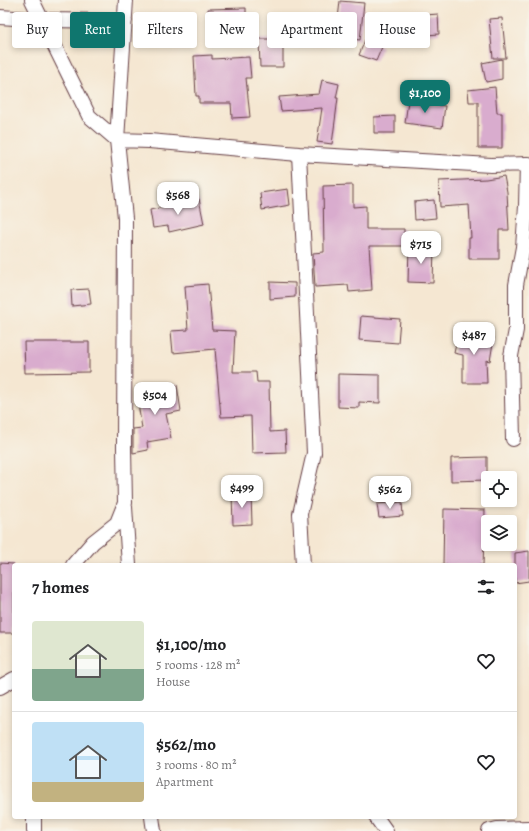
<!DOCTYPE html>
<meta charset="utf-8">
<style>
:root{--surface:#fff;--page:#f6f6f6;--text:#202124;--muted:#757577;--line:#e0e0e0;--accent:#0f766e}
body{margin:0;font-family:Alegreya,serif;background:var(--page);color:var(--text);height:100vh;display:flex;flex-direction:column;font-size:15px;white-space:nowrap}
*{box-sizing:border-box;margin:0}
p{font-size:13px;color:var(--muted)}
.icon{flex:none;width:22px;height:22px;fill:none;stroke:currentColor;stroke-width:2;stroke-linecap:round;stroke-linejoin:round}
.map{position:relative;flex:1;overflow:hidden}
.panel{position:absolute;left:12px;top:563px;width:505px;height:256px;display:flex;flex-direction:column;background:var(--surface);border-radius:4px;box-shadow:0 2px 6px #0003}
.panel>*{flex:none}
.hud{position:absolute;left:12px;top:12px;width:505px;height:36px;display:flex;gap:8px}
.fabs{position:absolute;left:481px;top:471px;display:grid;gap:8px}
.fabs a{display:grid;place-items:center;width:36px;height:36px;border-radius:4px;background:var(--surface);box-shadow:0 2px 6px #0003;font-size:20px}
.price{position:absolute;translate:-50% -34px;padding:0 9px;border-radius:8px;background:#fff;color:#222;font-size:13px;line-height:26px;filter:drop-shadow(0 1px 2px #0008)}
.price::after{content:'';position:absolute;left:50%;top:24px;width:12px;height:9px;margin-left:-6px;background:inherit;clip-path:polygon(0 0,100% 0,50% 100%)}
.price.current{background:var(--accent);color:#fff}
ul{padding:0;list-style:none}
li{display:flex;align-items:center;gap:12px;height:100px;padding:0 20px}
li+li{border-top:1px solid var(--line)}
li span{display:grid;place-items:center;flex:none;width:112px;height:80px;border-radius:4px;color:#555}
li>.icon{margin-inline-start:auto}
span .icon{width:48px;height:48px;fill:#fffc;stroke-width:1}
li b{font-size:17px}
h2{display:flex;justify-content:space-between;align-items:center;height:48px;padding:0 20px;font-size:17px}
.chip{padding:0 14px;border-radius:4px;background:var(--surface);box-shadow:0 2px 6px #0003;font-size:14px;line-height:36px}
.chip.current{background:var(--accent);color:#fff}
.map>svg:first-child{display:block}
</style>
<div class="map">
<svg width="529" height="831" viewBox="0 0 529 831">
<rect width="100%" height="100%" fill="#f7f3e8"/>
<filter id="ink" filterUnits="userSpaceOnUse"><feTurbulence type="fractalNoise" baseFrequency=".025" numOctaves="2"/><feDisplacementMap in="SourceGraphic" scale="8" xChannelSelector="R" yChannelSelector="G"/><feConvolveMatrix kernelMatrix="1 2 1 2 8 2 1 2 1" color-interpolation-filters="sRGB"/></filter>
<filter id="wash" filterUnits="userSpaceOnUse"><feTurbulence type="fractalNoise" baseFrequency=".012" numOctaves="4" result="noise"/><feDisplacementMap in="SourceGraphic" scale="16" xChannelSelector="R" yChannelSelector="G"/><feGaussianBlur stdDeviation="0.9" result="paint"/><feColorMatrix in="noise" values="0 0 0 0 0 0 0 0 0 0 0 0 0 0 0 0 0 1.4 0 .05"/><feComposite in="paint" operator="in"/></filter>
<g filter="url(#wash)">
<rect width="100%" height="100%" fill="#f5e7d2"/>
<g id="blocks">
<path fill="#d9acce" d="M340,1l24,2 -4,37 -24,-3z
M246,8v18l-38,1v-18z
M438,14l1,20 -25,2 -1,-20z
M502,18l4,40h-13l-4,-39z
M259,39h24v28h-23z
M365,40l17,7 -6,14 -17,-6z
M212,55v4l37,-2 2,21h-5l4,39 -18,1 -1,-15h-32v-7h-3l-2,-40z
M502,59v20l-16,3 -4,-19z
M322,80l17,4 -3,14h2l-6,46 -15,-2 5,-34 -41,3 -2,-14 40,-3z
M495,87l2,26h5v35h-24v-46h-9l-1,-12z
M408,101l37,5 -3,22 -37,-5z
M395,116v17h-21v-16z
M504,176l3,16 2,38h-10v29h-30v-21h2l-2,-33 -29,2 -1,-26 47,-2z
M353,185v22l13,-1v23h38v17h-35l3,44 -23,2 -1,-7 -33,2 -2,-34 11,-1 -1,-66z
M288,189l2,16 -28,5 -2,-17z
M199,199l5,25 -35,8 -1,-6 -15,2 -3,-18z
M434,200l2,18 -21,2 -1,-18z
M409,247h25l-1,36 -25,-1z
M270,282l25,1v14l-25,2z
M208,284l4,46 23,1 -2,41h23l1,10h12l1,50 15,-1 1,21 -34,1 -1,-37 -30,1 -6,-68 -42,4 -2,-22 17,-1 -3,-44z
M89,289l2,15 -19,2 -1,-16z
M361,316l39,3 -2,24 -39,-3z
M459,330l35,7 -4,24 -4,-1 1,23h-24v-28l-9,-2z
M24,342h65v30l-64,1z
M338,374l42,1v28l-21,-1v6l-21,-1z
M177,385l4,26 -15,3 5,24 -24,4 1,8 -15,3v-24l9,-1 -6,-36z
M487,457v23l-36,1v-23z
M232,494h19l1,30 -19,1z
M402,502l1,14 -24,2 -2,-14z
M444,509l41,1 -2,55h-40z
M529,551v30l-14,2v-30z
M0,563l14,1v69h-14z"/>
</g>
</g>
<g filter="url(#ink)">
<use href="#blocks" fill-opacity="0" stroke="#643d44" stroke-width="1"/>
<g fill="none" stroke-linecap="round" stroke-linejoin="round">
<defs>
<path id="minor" d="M32,0l57,116 28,24
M0,17l43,3 82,1
M117,140l9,-140
M299,154l15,299 -14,61 3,51
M513,439l-2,-83 5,-26v-45l7,-38 3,-41 1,-42
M125,507l4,58
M73,565l20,-23 24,-19 8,-20 -1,-55 1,-230 -8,-78 32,1 150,13 192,11 38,-1
M0,687l14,-8
M152,817l2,14
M376,817l10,14
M34,831v-14
M489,831l8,-2 32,-1"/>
</defs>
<use href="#minor" stroke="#643d44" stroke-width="16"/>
<use href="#minor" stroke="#fff" stroke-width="14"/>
</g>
</g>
</svg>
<div class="fabs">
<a><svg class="icon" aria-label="locate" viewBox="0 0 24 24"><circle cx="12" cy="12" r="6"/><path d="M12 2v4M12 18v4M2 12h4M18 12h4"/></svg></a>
<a><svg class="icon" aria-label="layers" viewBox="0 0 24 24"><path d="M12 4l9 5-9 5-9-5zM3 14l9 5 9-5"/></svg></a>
</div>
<b class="price current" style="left:425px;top:114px">$1,100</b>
<b class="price" style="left:178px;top:216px">$568</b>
<b class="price" style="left:421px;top:265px">$715</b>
<b class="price" style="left:474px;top:356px">$487</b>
<b class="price" style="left:155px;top:416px">$504</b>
<b class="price" style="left:242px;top:509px">$499</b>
<b class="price" style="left:390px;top:510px">$562</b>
<div class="hud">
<a class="chip">Buy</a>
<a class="chip current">Rent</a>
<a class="chip">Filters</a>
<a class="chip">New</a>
<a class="chip">Apartment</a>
<a class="chip">House</a>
</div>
<section class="panel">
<h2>7 homes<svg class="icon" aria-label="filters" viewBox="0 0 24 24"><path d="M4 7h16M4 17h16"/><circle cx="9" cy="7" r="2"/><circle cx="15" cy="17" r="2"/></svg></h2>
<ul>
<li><span style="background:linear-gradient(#dfe7d0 60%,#7fa58c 0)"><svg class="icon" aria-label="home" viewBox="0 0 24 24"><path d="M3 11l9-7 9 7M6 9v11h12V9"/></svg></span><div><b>$1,100/mo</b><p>5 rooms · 128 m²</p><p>House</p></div><svg class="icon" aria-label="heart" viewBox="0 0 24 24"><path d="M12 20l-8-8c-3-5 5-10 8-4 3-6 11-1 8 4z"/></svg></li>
<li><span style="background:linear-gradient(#bfe0f5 75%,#c2b280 0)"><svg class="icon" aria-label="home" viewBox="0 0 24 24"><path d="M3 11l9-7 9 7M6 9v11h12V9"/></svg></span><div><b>$562/mo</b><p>3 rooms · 80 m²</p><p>Apartment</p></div><svg class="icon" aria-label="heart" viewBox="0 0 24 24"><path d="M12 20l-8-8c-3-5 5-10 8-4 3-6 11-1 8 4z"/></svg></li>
</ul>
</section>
</div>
